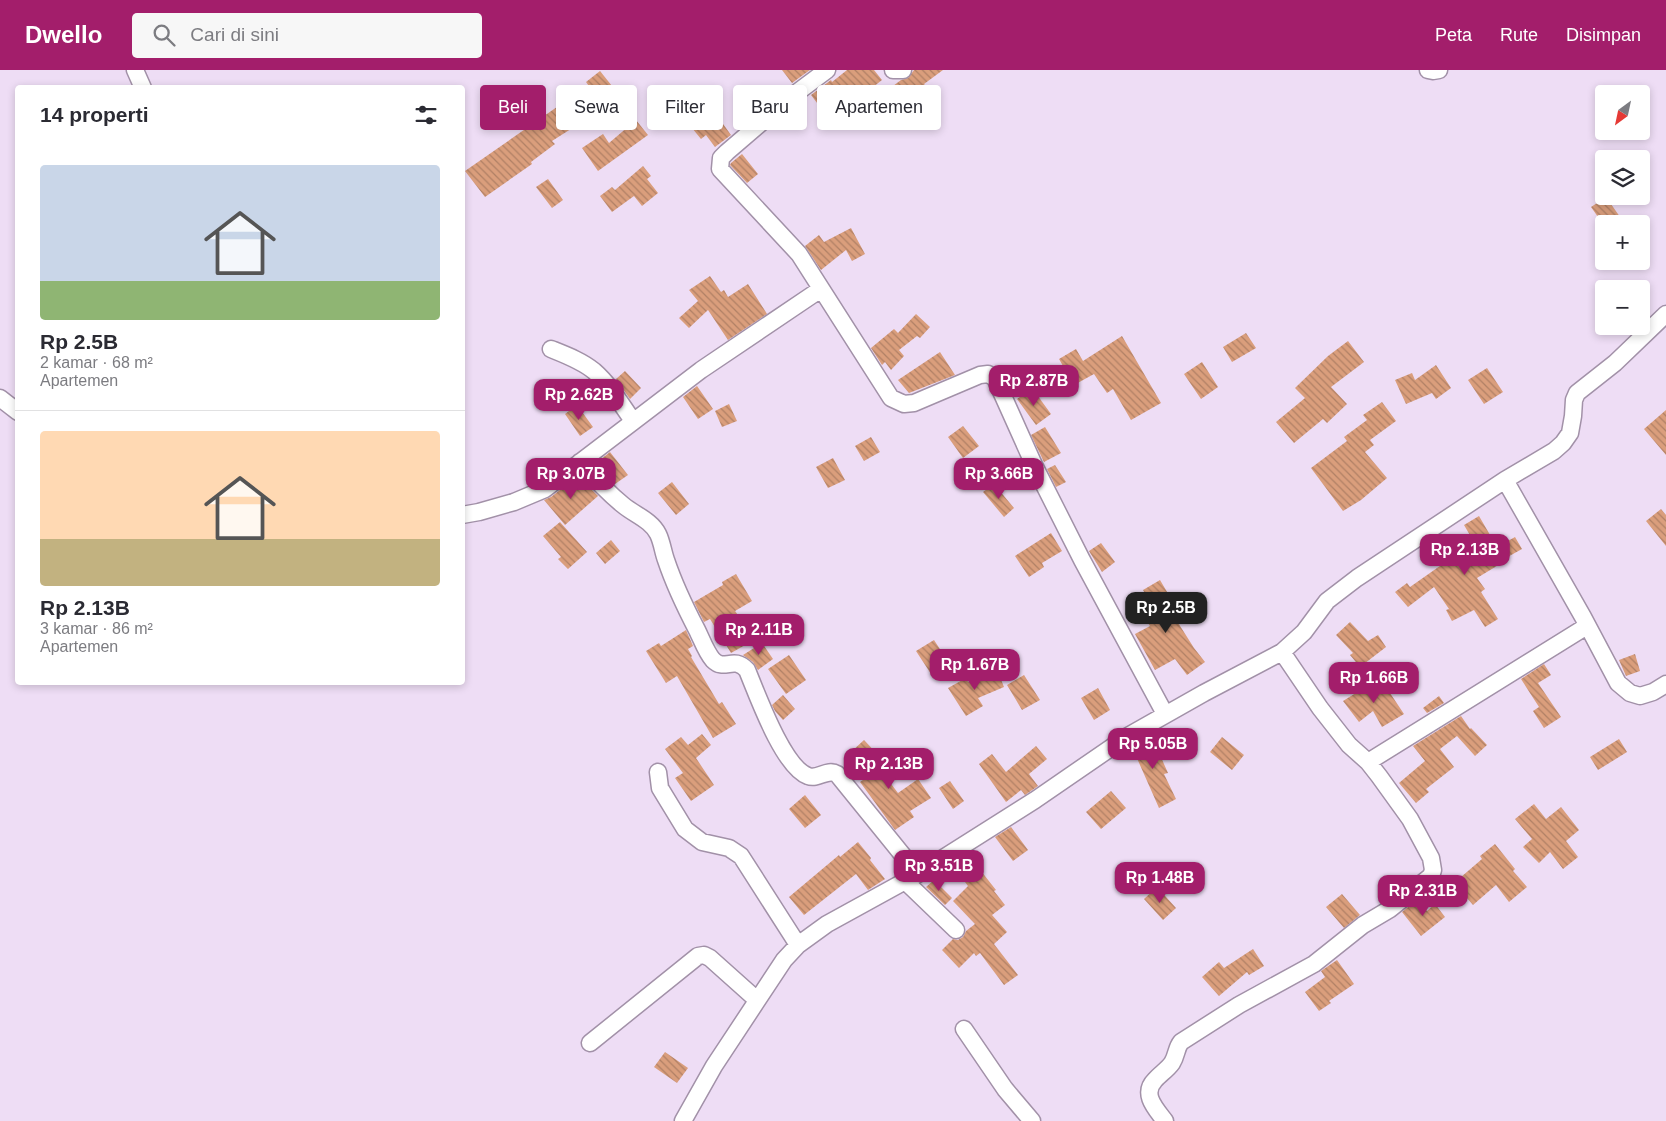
<!DOCTYPE html>
<html lang="id">
<meta charset="utf-8">
<style>
:root{--surface:#fff;--page:#f7f7f7;--text:#2b2b33;--muted:#7c7c81;--line:#e1e1e2;--accent:#a31e6b}
body{margin:0;font-family:Arial,sans-serif;background:var(--page);color:var(--text);height:100vh;display:flex;flex-direction:column;font-size:19px;white-space:nowrap}
*{box-sizing:border-box;margin:0}
p{font-size:16px;color:var(--muted)}
.icon{flex:none;width:28px;height:28px;fill:none;stroke:currentColor;stroke-width:2;stroke-linecap:round;stroke-linejoin:round}
.map{position:relative;flex:1;overflow:hidden}
.side{position:absolute;left:15px;top:15px;width:450px;height:600px;display:flex;flex-direction:column;background:var(--surface);border-radius:5px;box-shadow:0 2px 8px #0003}
.side>*{flex:none}
.hud{position:absolute;left:480px;top:15px;width:475px;height:45px;display:flex;gap:10px}
.needle{width:32px;rotate:213deg}
.fabs{position:absolute;left:1595px;top:15px;display:grid;gap:10px}
.fabs a{display:grid;place-items:center;width:55px;height:55px;border-radius:5px;background:var(--surface);box-shadow:0 2px 8px #0003;font-size:25px}
.price{position:absolute;translate:-50% -42px;padding:0 11px;border-radius:10px;background:var(--accent);color:#fff;font-size:16px;line-height:32px;filter:drop-shadow(0 1px 2px #0008)}
.price::after{content:'';position:absolute;left:50%;top:30px;width:15px;height:11px;margin-left:-8px;background:inherit;clip-path:polygon(0 0,100% 0,50% 100%)}
.price.current{background:#222;color:#fff}
ul{padding:0;list-style:none}
li{display:grid;align-content:center;gap:10px;height:265px;padding:0 25px}
li+li{border-top:1px solid var(--line)}
li span{display:grid;place-items:center;height:155px;border-radius:5px;color:#555}
li>.icon{margin-inline-start:auto}
span .icon{width:90px;height:90px;fill:#fffc;stroke-width:1}
li b{font-size:21px}
h2{display:flex;justify-content:space-between;align-items:center;height:60px;padding:0 25px;font-size:21px}
.chip{padding:0 18px;border-radius:5px;background:var(--surface);box-shadow:0 2px 8px #0003;font-size:18px;line-height:45px}
.chip.current{background:var(--accent);color:#fff}
header{display:flex;align-items:center;gap:30px;box-sizing:border-box;height:70px;padding:0 25px;background:var(--accent);color:#fff}
header strong{font-size:24px}
nav{display:flex;gap:28px;margin-inline-start:auto;font-size:18px}
.search{width:350px;height:45px;background:var(--page);display:flex;align-items:center;gap:12px;box-sizing:border-box;padding:0 18px;border-radius:5px;color:var(--muted);font-size:19px}
.map>svg:first-child{display:block}
</style>
<header>
<strong>Dwello</strong>
<div class="search"><svg class="icon" aria-label="search" viewBox="0 0 24 24"><circle cx="10" cy="10" r="6"/><path d="M15 15l6 6"/></svg>Cari di sini</div>
<nav><a>Peta</a><a>Rute</a><a>Disimpan</a></nav>
</header>
<div class="map">
<svg width="1666" height="1051" viewBox="0 0 1666 1051">
<defs>
<pattern id="building-back-hatch" width="6" height="6" patternUnits="userSpaceOnUse" patternTransform="scale(1.25)"><rect width="6" height="6" fill="#da9e7c"/><path d="M-1 5l2 2M0 0l6 6M5-1l2 2" fill="none" stroke="#b08065"/></pattern>
</defs>
<rect width="100%" height="100%" fill="#eeddf5"/>
<path fill="url(#building-back-hatch)" d="M782,0h28l-18,13z
M847,0h27l8,10 -19,15 -4,-4 -32,25 -16,-21 20,-15 1,2z
M914,0h29l-19,14 8,10 -20,16 -19,-24 8,-6 7,-2z
M600,1l16,20 -23,17 3,5 -44,28 3,3 -24,18 1,2 -47,33 -20,-26 102,-71 2,4 22,-15 -5,-7z
M687,15l24,26 2,-1 18,25 -16,12 -9,-12 -5,4 -9,-11 6,-7 -23,-25z
M636,50l12,15 -50,36 -16,-23 21,-14 6,9z
M742,84l16,20 -11,9 -17,-18 1,-2z
M643,96l8,10 -4,3 11,14 -16,13 -8,-10 -22,16 -12,-16 12,-9 3,3z
M548,109l15,21 -11,8 -16,-21z
M1606,127l19,27h-22l-12,-17z
M851,158l14,26 -13,7 -6,-11 -25,20 -16,-24 14,-11 5,7z
M710,206l11,16 3,-2 4,7 20,-13 19,30 -39,26 -20,-30 -19,18 -10,-10 19,-17 -9,-11z
M916,244l14,13 -10,11 -3,-2 -18,14 5,6 -13,14 -6,-8 -3,3 -11,-17 23,-19 4,4z
M1246,263l10,15 -24,14 -9,-15z
M1122,266l39,67 -30,17 -18,-31 -6,4 -13,-19 -20,11 -15,-26 17,-10 7,12z
M1348,271l16,21 -33,25 16,17 -20,19 -4,-4 -29,24 -18,-21 29,-24 -10,-10 33,-32z
M940,282l15,23 -46,18 -11,-13z
M1202,292l16,25 -17,12 -17,-25z
M1436,295l15,23 -15,11 -4,-6 -26,11 -11,-24 17,-7 3,7z
M1487,298l16,24 -19,12 -16,-24z
M625,301l16,17 -11,11 -14,-20z
M697,316l16,23 -15,10 -15,-22z
M1032,318l19,26 -15,11 -19,-26z
M1382,332l14,19 -26,19 4,5 -9,7 22,26 -26,22 -18,11 -32,-43 36,-27 -3,-4 23,-17 -4,-5z
M729,334l8,17 -15,6 -7,-16z
M577,335l16,22 -13,9 -15,-22z
M1666,340v45l-22,-26z
M963,356l16,20 -16,12 -15,-21z
M1045,357l16,26 -17,9 -13,-27z
M871,367l9,15 -16,9 -9,-15z
M610,382l18,23 -13,9 -20,-20z
M833,388l12,22 -17,8 -12,-21z
M1055,395l11,17 -10,5 -9,-18z
M578,406l20,20 -33,29 -21,-25 7,-3z
M672,412l17,22 -13,11 -18,-22z
M994,414l20,24 -10,9 -21,-25z
M1661,439l5,6v31l-20,-25z
M1479,446l18,31 18,-10 7,12 -18,10 1,2 -28,17 8,11 -4,3 17,27 -13,8 -11,-17 -22,11 -6,-11 3,-1 -15,-22 -26,20 -13,-15 12,-9 3,4 64,-45 -10,-17z
M560,452l27,30 -19,17 -10,-10 3,-2 -18,-21z
M1051,463l11,18 -20,12 2,4 -15,10 -14,-21z
M611,470l9,11 -15,13 -9,-11z
M1101,473l14,19 -13,10 -13,-21z
M736,504l16,27 -17,10 5,7 -6,4 13,22 -16,9 -21,-34 -6,3 -10,-20 29,-17 -1,-3z
M1160,510l16,27 -6,3 24,38 11,14 -18,13 -12,-16 -20,11 -20,-36 15,-8 -8,-12 11,-7 -10,-17z
M1350,552l18,19 10,-6 8,12 -26,20 -10,-12 3,-2 -17,-18z
M686,560l7,16 -5,3 4,7 -1,1 28,47 3,-2 14,22 -23,14 -36,-62 -11,7 -20,-32 13,-8 2,3z
M934,570l15,23 -18,11 -15,-23z
M762,573l11,16 -15,11 -5,-8 -10,-7z
M1635,584l5,17 -14,5 -7,-16z
M789,585l17,25 -20,14 -18,-25z
M1544,594l7,11 -13,8 23,34 -17,11 -11,-17 6,-4 -18,-28z
M997,600l7,17 -26,11 5,8 -17,10 -18,-28 18,-10 2,4z
M1024,605l16,25 -18,10 -15,-25z
M1380,608l24,36 -22,13 -9,-16 -14,11 -16,-21z
M1098,618l12,22 -16,10 -13,-22z
M783,625l12,14 -12,11 -8,-9 -3,-6z
M1439,626l5,7 -17,10 -4,-5z
M1461,646l9,13 1,-1 16,17 -12,11 -18,-20 -17,13 14,18 -28,22 3,3 -13,11 -17,-20 26,-22 -12,-15z
M702,664l9,11 -15,13 18,27 -23,16 -16,-23 8,-5 -18,-24 16,-12 7,8z
M1151,665l17,38 -4,1 12,25 -17,9 -23,-52 -5,2 -3,-10z
M1222,667l22,18 -12,15 -22,-18z
M1619,669l8,13 -29,18 -8,-13z
M864,670l14,15 -5,5 25,33 20,-14 13,19 -21,13 4,6 -19,13 -35,-48 12,-8 -21,-22z
M1036,676l11,13 -18,15 9,12 -13,9 -4,-5 -15,12 -27,-38 13,-10 14,18z
M950,711l14,20 -11,8 -14,-21z
M1111,721l15,17 -25,21 -15,-17z
M805,725l16,20 -16,13 -16,-19z
M1534,734l12,15 15,-12 18,23 -13,11 12,16 -15,12 -13,-17 -11,11 -16,-16 9,-8 -17,-20z
M1011,757l17,23 -15,11 -18,-24z
M858,772l13,16 -1,2 15,19 -17,11 -12,-16 -52,41 -15,-18 50,-42 1,2z
M1495,774l20,25 -2,2 14,16 -18,15 -13,-17 -23,20 -19,-22 28,-24 -2,-3z
M977,796l19,24 -2,1 11,14 -13,10 15,17 -13,12 24,31 -14,10 -24,-32 -4,3 -2,-3 -15,15 -17,-18 11,-11 5,1 5,-3 3,-6 9,-7 -22,-23 15,-15 -6,-8z
M934,810l18,18 -7,7 -19,-18z
M1157,817l19,21 -13,12 -19,-21z
M1342,824l18,21 -16,13 -18,-21z
M1418,829l9,12 8,-7 10,13 -24,19 -19,-24z
M1253,879l11,17 -15,9 -2,-3 -28,24 -17,-19 17,-15 5,6z
M1337,890l17,24 -25,17 2,2 -12,8 -14,-19 20,-15 -4,-6z
M665,982l23,16 -11,15 -23,-16z"/>
<g fill="none" stroke-linecap="round" stroke-linejoin="round">
<defs>
<path id="minor" d="M135,0l8,18
M827,0l-36,27 -64,55 -6,6 -1,11 79,85 92,144 13,6 10,-1 66,-28 8,-1 7,4 39,87 48,95 83,154
M893,0h10
M1428,0l5,1 6,-1
M551,279c15,6 31,12 43,22 16,14 27,33 39,50
M0,328l18,14
M580,392c14,16 27,30 43,43 12,10 28,15 35,29 4,8 5,18 8,26 8,24 19,47 31,70 5,10 9,22 16,30 12,12 20,-5 34,10 10,24 36,97 61,106 10,4 19,-8 29,-2l81,100
M1505,410l78,137 35,66 12,10 10,3 13,-4 13,-8
M462,445l17,-3 35,-10 31,-13 156,-119 120,-81
M1368,692l219,-136
M658,702l2,16 25,41 17,13 27,6 12,8 57,89
M905,811l51,49
M964,959l41,60 27,32
M590,973l108,-87 6,-1 6,3 47,42
M683,1051l31,-55 70,-106 14,-15 29,-21 91,-50 117,-74 93,-64 76,-43 78,-41 22,-20 23,-31 30,-23 148,-98 49,-29 9,-8 7,-10 3,-17 1,-16 3,-7 38,-30 51,-49
M1165,1051c-9,-12 -24,-27 -10,-41 5,-6 12,-10 17,-17 5,-8 4,-15 9,-21l58,-37 75,-41 49,-39 27,-16 41,-33 2,-6 -2,-12 -21,-39 -31,-43 -11,-14 -19,-17 -29,-37 -38,-56"/>
</defs>
<use href="#minor" stroke="#a291a8" stroke-width="19"/>
<use href="#minor" stroke="#fff" stroke-width="16"/>
</g>
</svg>
<div class="fabs">
<a><svg class="needle" viewBox="-14 -14 28 28"><path d="M0-13l5 13h-10z" fill="#e53935"/><path d="M0 13l5-13h-10z" fill="#7c7c81"/></svg></a>
<a><svg class="icon" aria-label="layers" viewBox="0 0 24 24"><path d="M12 4l9 5-9 5-9-5zM3 14l9 5 9-5"/></svg></a>
<a>+</a>
<a>−</a>
</div>
<b class="price" style="left:1034px;top:337px">Rp 2.87B</b>
<b class="price" style="left:579px;top:351px">Rp 2.62B</b>
<b class="price" style="left:571px;top:430px">Rp 3.07B</b>
<b class="price" style="left:999px;top:430px">Rp 3.66B</b>
<b class="price" style="left:1465px;top:506px">Rp 2.13B</b>
<b class="price current" style="left:1166px;top:564px">Rp 2.5B</b>
<b class="price" style="left:759px;top:586px">Rp 2.11B</b>
<b class="price" style="left:975px;top:621px">Rp 1.67B</b>
<b class="price" style="left:1374px;top:634px">Rp 1.66B</b>
<b class="price" style="left:1153px;top:700px">Rp 5.05B</b>
<b class="price" style="left:889px;top:720px">Rp 2.13B</b>
<b class="price" style="left:939px;top:822px">Rp 3.51B</b>
<b class="price" style="left:1160px;top:834px">Rp 1.48B</b>
<b class="price" style="left:1423px;top:847px">Rp 2.31B</b>
<div class="hud">
<a class="chip current">Beli</a>
<a class="chip">Sewa</a>
<a class="chip">Filter</a>
<a class="chip">Baru</a>
<a class="chip">Apartemen</a>
</div>
<section class="side">
<h2>14 properti<svg class="icon" aria-label="filters" viewBox="0 0 24 24"><path d="M4 7h16M4 17h16"/><circle cx="9" cy="7" r="2"/><circle cx="15" cy="17" r="2"/></svg></h2>
<ul>
<li><span style="background:linear-gradient(#c9d6e8 75%,#8fb573 0)"><svg class="icon" aria-label="home" viewBox="0 0 24 24"><path d="M3 11l9-7 9 7M6 9v11h12V9"/></svg></span><div><b>Rp 2.5B</b><p>2 kamar · 68 m²</p><p>Apartemen</p></div></li>
<li><span style="background:linear-gradient(#ffd9b3 70%,#c2b280 0)"><svg class="icon" aria-label="home" viewBox="0 0 24 24"><path d="M3 11l9-7 9 7M6 9v11h12V9"/></svg></span><div><b>Rp 2.13B</b><p>3 kamar · 86 m²</p><p>Apartemen</p></div></li>
</ul>
</section>
</div>
